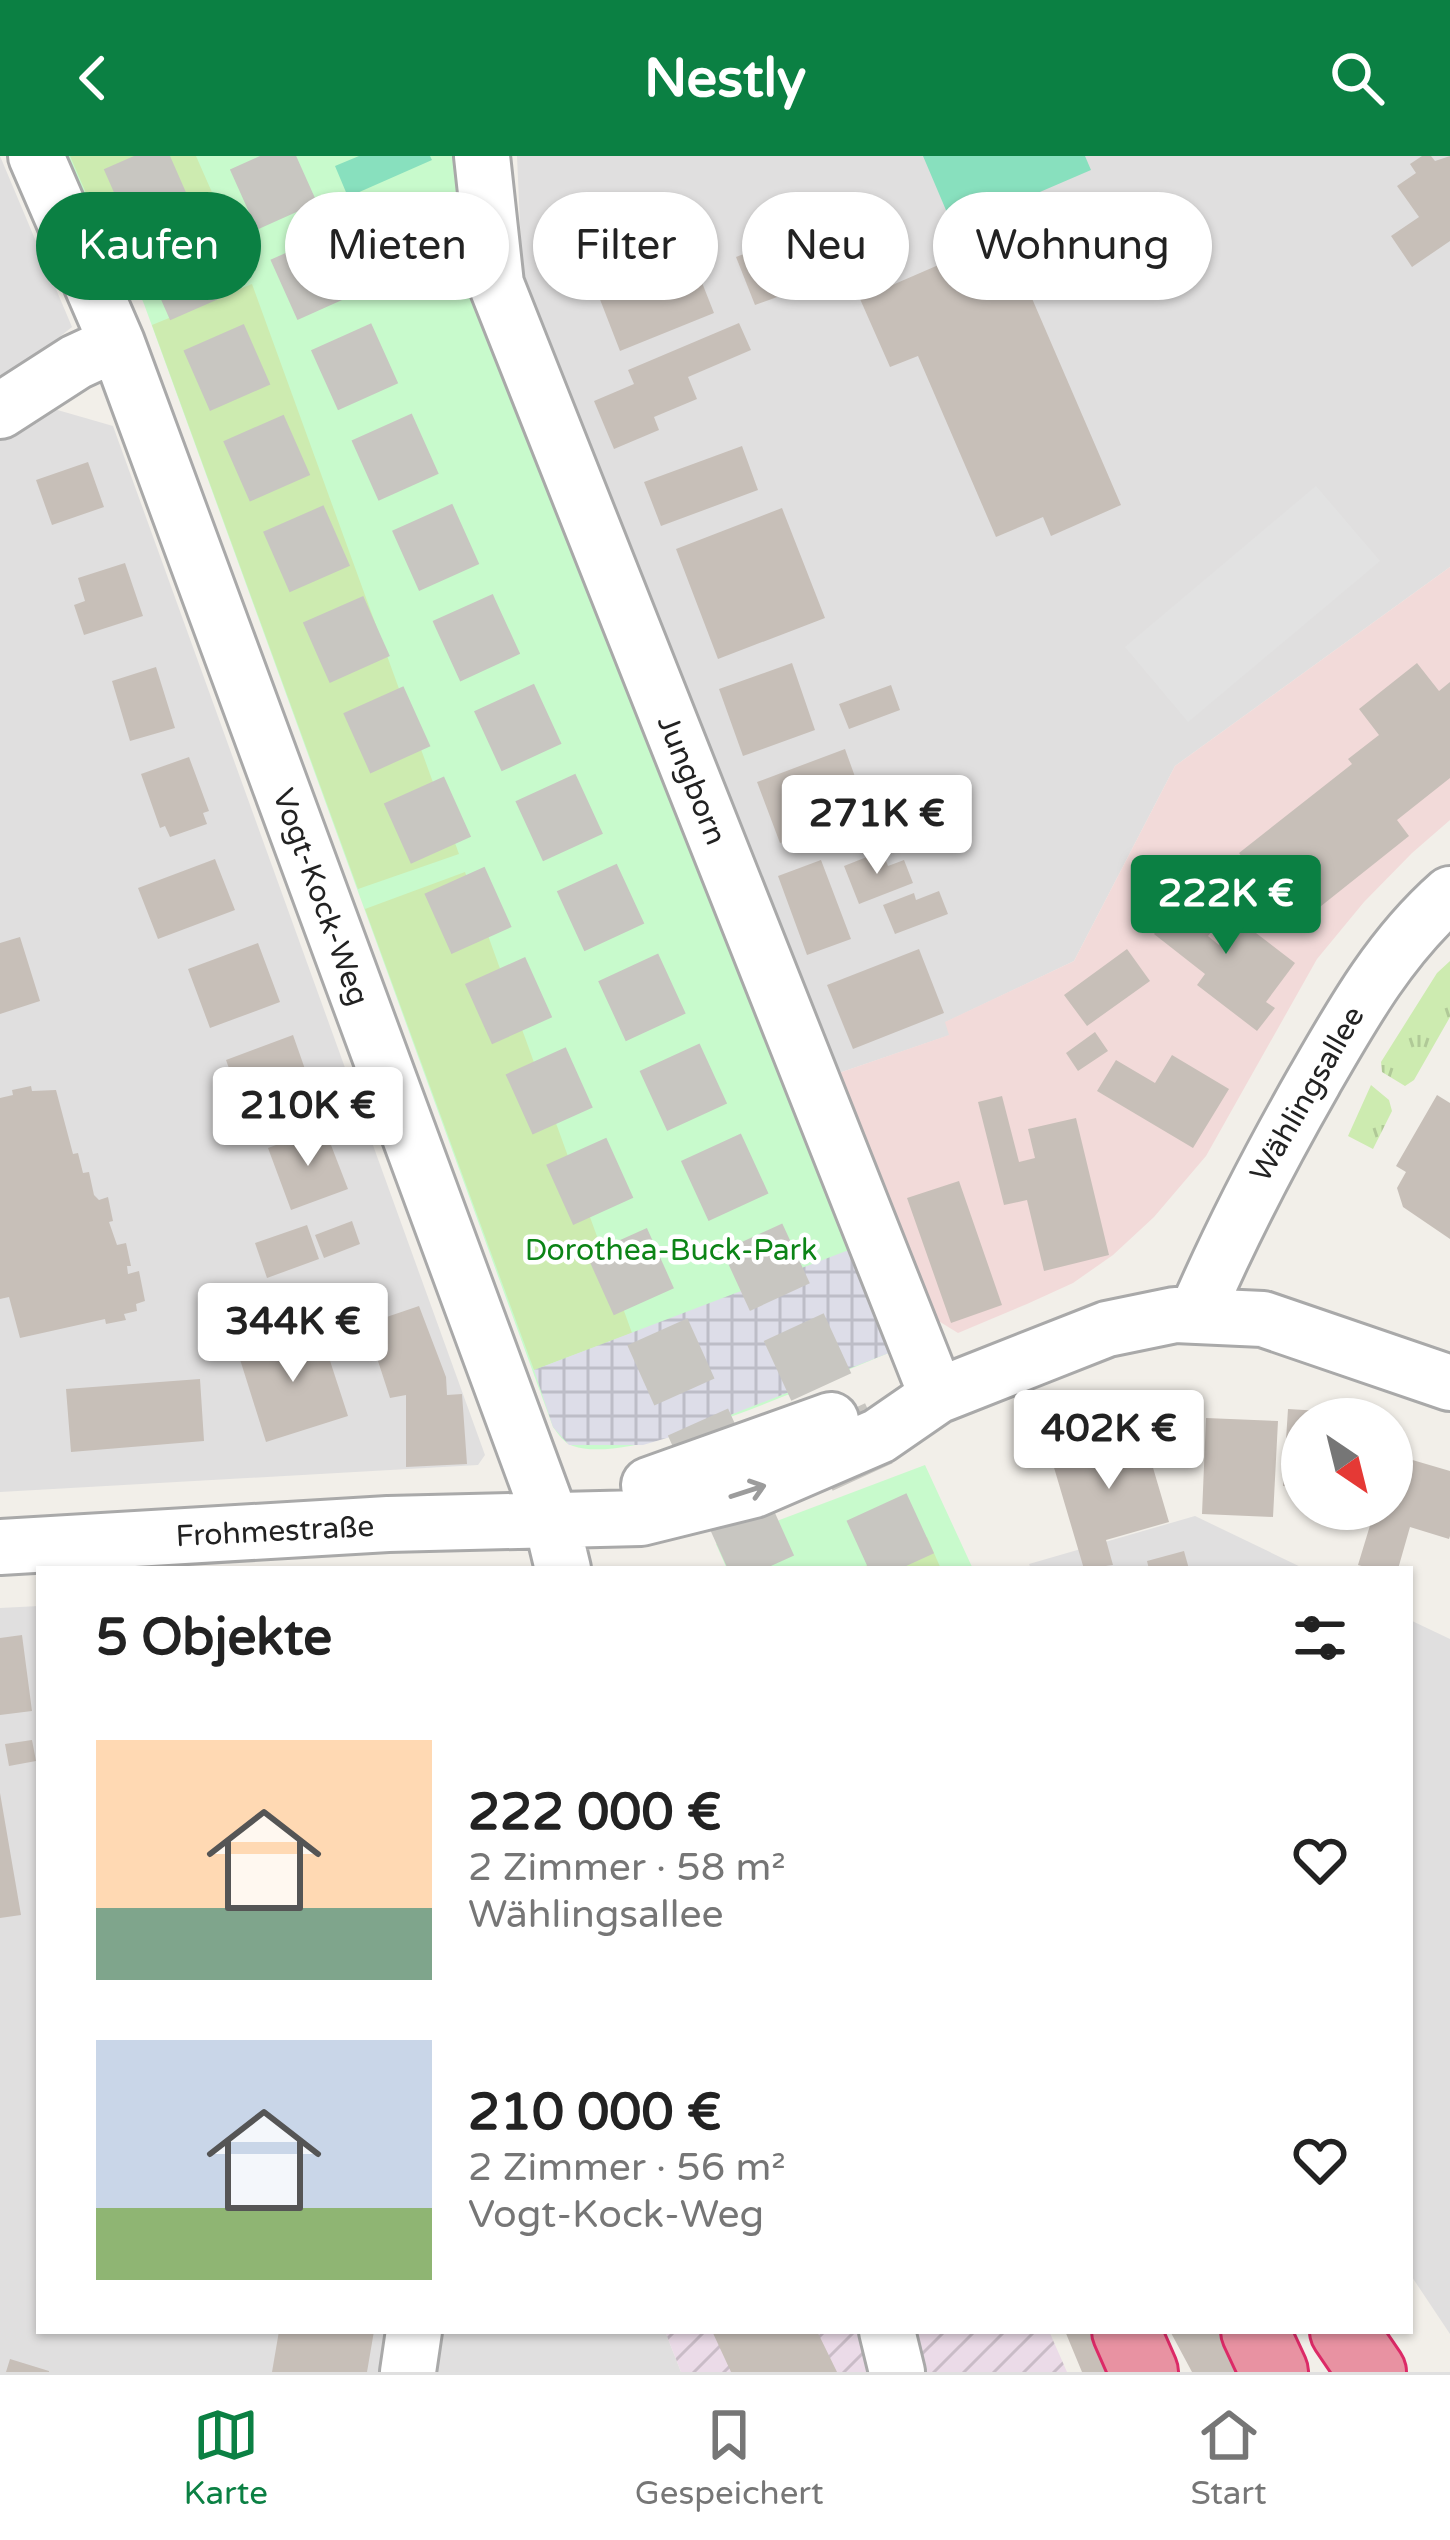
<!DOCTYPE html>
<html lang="de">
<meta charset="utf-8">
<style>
:root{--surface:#fff;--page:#f2f2f2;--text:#222;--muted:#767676;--line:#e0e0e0;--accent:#0b8043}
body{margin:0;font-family:"Varela Round",sans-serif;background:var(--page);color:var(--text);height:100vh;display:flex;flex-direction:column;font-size:45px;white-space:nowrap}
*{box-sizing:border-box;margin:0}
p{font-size:39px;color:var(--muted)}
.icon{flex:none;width:66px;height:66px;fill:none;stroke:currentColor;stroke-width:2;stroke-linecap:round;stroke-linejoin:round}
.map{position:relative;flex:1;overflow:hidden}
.drawer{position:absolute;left:36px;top:1410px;width:1377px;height:768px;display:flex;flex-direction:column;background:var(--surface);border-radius:0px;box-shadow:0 3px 9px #0004}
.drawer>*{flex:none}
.hud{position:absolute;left:36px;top:36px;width:1380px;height:108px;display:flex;gap:24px}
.needle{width:78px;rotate:145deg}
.tools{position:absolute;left:1281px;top:1242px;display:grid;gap:24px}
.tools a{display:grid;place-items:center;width:132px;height:132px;border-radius:50%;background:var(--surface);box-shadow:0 3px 9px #0004;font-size:60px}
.price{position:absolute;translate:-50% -102px;padding:0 27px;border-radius:12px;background:#fff;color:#222;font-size:39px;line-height:78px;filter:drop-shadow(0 3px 6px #0008)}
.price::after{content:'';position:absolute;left:50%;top:72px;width:36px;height:27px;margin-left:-18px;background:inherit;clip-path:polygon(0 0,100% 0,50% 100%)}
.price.on{background:var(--accent);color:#fff}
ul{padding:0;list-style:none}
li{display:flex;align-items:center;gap:36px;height:300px;padding:0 60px}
li span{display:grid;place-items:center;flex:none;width:336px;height:240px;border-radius:0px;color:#555}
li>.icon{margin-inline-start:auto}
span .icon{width:144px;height:144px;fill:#fffc;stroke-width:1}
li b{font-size:51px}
h2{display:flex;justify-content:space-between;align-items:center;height:144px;padding:0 60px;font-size:51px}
.tag{padding:0 42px;border-radius:54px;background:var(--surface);box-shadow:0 3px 9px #0004;font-size:42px;line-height:108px}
.tag.on{background:var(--accent);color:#fff}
header{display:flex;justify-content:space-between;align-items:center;height:156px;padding:0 60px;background:var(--accent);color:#fff;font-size:54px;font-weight:800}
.tabs{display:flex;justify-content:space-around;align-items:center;height:168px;border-top:3px solid var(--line);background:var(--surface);font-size:33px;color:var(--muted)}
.tabs a{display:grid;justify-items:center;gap:6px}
.tabs .on{color:var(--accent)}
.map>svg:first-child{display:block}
</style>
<header><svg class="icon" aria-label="back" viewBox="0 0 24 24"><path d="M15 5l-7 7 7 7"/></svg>Nestly<svg class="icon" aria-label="search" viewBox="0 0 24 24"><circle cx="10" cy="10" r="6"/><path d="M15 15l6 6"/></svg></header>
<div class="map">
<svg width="1450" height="2216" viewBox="0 0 1450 2216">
<defs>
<pattern id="industrial-furrows" width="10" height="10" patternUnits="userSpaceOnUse" patternTransform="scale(3)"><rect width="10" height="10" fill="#ebdbe8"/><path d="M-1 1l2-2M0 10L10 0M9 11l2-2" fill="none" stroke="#c9bcc7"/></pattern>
<pattern id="grass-tufts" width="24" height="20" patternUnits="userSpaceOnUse" patternTransform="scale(3)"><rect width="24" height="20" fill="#cdebb0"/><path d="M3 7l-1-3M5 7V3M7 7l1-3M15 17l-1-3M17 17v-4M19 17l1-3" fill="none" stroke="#b0c997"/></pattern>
<pattern id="plaza-grid" width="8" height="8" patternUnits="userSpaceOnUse" patternTransform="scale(3)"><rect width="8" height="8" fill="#dddde8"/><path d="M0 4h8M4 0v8" fill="none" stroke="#bdbdc7"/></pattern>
</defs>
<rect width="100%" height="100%" fill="#f2efe9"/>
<path fill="#e0dfdf" d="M0,0l72,171 -44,35 26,47 59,17 372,1029 -7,10 -478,27z
M517,0h933v411l-275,199 -101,195 -128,61 4,13 -114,39 -314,-804z
M1195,1360l110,53h-274l-2,-5z
M39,1450v725h626l16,41h-681v-764z
M1410,1464l40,19v695l-40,-60z"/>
<path fill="#f2dad9" d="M1450,411v253l-38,33 -48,49 -47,57 -111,197 -52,61 -41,38 -40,28 -46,21 -69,29 -26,-16 -96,-243 113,-39 -4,-13 129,-61 101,-195z"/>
<path fill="url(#industrial-furrows)" d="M665,2175h384l18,41h-386z"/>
<path fill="url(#grass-tufts)" d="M1450,805v56l-36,63 -9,6 -23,-14 -1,-10 56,-89z
M1371,929l18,15 3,11 -19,38 -25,-13z"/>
<path fill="#c8facc" d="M57,0h405l432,1195c-65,25 -259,117 -321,95 -9,-3 -14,-11 -20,-19l-409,-1123 -6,-14 -9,3 -12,-29 -12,4z
M925,1309l48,104h-246l-11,-25z"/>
<path fill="#cdebb0" d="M70,0h126l40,91 -107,46z
M252,128l207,570 -101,35 -206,-564z
M465,716l167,461 -98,37 -169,-461z
M927,1381l14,32h-82z"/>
<path fill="#88e0be" d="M359,0h71l2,4 -84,37 -13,-31z
M923,0h162l6,14 -137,59z"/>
<path fill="#e2e2e2" d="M1316,330l64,75 -192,161 -63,-75z"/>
<path fill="url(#plaza-grid)" d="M854,1092l40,103 -207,81 -44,13h-74l-16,-18 -19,-57z"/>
<path fill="#c7bfb8" d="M1422,0h9l4,5 15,-5v85l-38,26 -21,-31 28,-19 -22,-31 19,-13 -6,-9z
M772,87l19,49 -36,13 -19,-48z
M688,91l26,66 -94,38 -26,-67z
M950,104l13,30 55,-24 103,239 -70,31 -8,-19 -47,20 -78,-181 -28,11 -30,-68z
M739,167l12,27 -63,27 9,22 -43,18 5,13 -45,19 -20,-48 40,-17 -6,-14z
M742,290l16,44 -97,36 -17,-44z
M88,306l16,45 -52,18 -16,-45z
M782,352l43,110 -107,41 -42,-110z
M125,407l18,53 -59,19 -10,-30 11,-4 -7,-23z
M792,507l23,67 -72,26 -24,-67z
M1417,507l22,28 11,-9v96l-53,42 12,16 -113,90 -57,-73 113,-89 -4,-5 31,-24 -20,-26z
M156,511l19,61 -45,13 -18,-60z
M891,529l9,25 -51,19 -10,-25z
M845,593l22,61 -87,33 -23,-61z
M189,601l20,54 -6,2 4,11 -37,13 -5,-11 -5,2 -19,-54z
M882,695l6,15 16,-6 9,23 -54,21 -15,-38z
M215,703l20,51 -77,29 -20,-51z
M821,704l30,79 -44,16 -29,-79z
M1193,728l34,27 -19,25 11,9 20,-25 56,43 -29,39 9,6 -18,23 -60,-46 8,-11 -51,-40z
M939,735l9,23 -53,20 -12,-29 31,-12 2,7z
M20,781l20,64 -40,13v-71z
M258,787l22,59 -70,26 -22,-59z
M919,793l25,64 -91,36 -26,-64z
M1127,793l23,32 -63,45 -23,-31z
M1095,876l13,19 -30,20 -12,-18z
M293,879l19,54 -67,24 -19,-53z
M1172,899l57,34 -36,59 -96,-57 19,-31 39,23z
M31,930l1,5 24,-1 17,64 5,-1 5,20 6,-1 5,23 5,5 9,-3 5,24 -4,1 8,23 9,-2 5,23h-4l1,8 11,-3 6,30 -9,3 1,7 -13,3 2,6 -20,4 -1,-5 -85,19 -11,-41 -9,2v-201l13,-3 -1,-5z
M1437,939l13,8v136l-47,-32 -6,-19 9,-16 -10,-6z
M1002,940l17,66 16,-4 -7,-29 48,-11 33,137 -65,16 -17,-71 -23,5 -26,-103z
M324,971l24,62 -57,21 -23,-62z
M959,1025l43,124 -51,18 -44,-125z
M352,1065l8,23 -36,14 -9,-23z
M307,1069l12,34 -52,19 -12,-35z
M419,1150l27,71 1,18 15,-1 5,70 -61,3v-72l-16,3 -24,-74z
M319,1171l29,89 -82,26 -28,-89z
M200,1223l4,62 -133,11 -5,-63z
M1288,1253l65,4 -1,6h-50v68l-19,-1z
M1206,1262l72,3 -5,96 -71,-3z
M1141,1271l28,95 -63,18 7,25 -29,4 -34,-115z
M1392,1298l58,17v65l-1,3 -39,-12 -12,42h-26l-14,-4 17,-56h17z
M1184,1395l5,18h-40l-2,-8z
M22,1479l10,76 -32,4v-77z
M32,1584l4,21 -27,5 -4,-22z
M0,1637l21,122 -21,3z
M279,2175h95l-7,41h-95z
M712,2175h105l20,41h-106z
M1065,2175h30l1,15 11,26h-25z
M1170,2175h51l17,41h-46z
M10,2203l39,12v1h-43z"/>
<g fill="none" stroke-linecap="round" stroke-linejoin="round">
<path stroke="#c8c6c1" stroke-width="66" stroke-dasharray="66 33" stroke-linecap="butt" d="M134,0l217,494 413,919
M260,0l206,459 439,954"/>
<defs>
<path id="minor" d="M36,0l81,187 434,1176 12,50
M482,0l14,128 441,1112
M0,255l76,-49 41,-19
M1196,1158c35,-81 74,-156 118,-233 39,-68 76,-134 136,-187
M649,1329l182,-65
M0,1391l388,-23 253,-6 113,-28 125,-54 58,-40 170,-67 68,-14 88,4 187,64
M887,2175l10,41
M408,2216l6,-41"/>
<path id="highway" d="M1126,2175l18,41
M1255,2175l19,41
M1344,2175l28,41"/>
</defs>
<use href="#minor" stroke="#a9a9a9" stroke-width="60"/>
<use href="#highway" stroke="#dc2a67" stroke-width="72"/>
<use href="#minor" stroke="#fff" stroke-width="54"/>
<use href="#highway" stroke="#e892a2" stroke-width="66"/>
</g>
<defs><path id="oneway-shaft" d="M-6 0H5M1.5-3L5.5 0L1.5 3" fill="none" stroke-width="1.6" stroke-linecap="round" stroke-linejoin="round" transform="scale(3)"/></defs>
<use stroke="#9c9c9c" href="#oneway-shaft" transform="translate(748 1335) rotate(-18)"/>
<g text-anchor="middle" stroke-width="9" stroke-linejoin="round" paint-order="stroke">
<g font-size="30" fill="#222" stroke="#fff">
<text transform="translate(692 624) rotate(68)" y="10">Jungborn</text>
<text transform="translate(321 741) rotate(70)" y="10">Vogt-Kock-Weg</text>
<text transform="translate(1307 938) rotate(-60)" y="10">Wählingsallee</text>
<text transform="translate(275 1375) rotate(-3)" y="10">Frohmestraße</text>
</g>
<g font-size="30" fill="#0c8416" stroke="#fff">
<text x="671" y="1104">Dorothea-Buck-Park</text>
</g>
</g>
</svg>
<div class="tools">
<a><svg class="needle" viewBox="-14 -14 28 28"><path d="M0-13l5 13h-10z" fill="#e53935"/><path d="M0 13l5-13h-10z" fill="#767676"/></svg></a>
</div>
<b class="price" style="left:877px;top:721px">271K €</b>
<b class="price on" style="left:1226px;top:801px">222K €</b>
<b class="price" style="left:308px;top:1013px">210K €</b>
<b class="price" style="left:293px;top:1229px">344K €</b>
<b class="price" style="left:1109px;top:1336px">402K €</b>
<div class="hud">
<a class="tag on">Kaufen</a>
<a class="tag">Mieten</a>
<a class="tag">Filter</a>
<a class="tag">Neu</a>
<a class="tag">Wohnung</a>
</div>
<section class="drawer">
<h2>5 Objekte<svg class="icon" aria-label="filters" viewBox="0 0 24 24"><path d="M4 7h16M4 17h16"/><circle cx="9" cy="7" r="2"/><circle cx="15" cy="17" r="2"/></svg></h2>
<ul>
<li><span style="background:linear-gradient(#ffd9b3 70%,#7fa58c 0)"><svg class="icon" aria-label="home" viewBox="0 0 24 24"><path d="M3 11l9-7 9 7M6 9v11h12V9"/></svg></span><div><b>222 000 €</b><p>2 Zimmer · 58 m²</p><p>Wählingsallee</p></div><svg class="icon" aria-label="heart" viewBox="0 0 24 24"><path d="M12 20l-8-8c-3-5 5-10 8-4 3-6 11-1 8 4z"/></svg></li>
<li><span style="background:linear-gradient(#c9d6e8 70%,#8fb573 0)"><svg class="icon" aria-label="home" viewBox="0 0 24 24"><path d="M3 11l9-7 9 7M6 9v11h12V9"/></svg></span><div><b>210 000 €</b><p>2 Zimmer · 56 m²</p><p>Vogt-Kock-Weg</p></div><svg class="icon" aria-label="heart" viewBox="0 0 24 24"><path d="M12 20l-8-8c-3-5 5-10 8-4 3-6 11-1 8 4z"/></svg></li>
</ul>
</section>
</div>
<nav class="tabs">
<a class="on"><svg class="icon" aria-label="map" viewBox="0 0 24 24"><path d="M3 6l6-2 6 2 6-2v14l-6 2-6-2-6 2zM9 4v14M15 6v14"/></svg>Karte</a>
<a><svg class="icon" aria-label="saved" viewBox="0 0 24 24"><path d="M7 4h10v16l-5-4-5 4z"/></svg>Gespeichert</a>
<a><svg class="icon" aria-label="home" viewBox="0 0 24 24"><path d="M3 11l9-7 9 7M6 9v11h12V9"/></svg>Start</a>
</nav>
